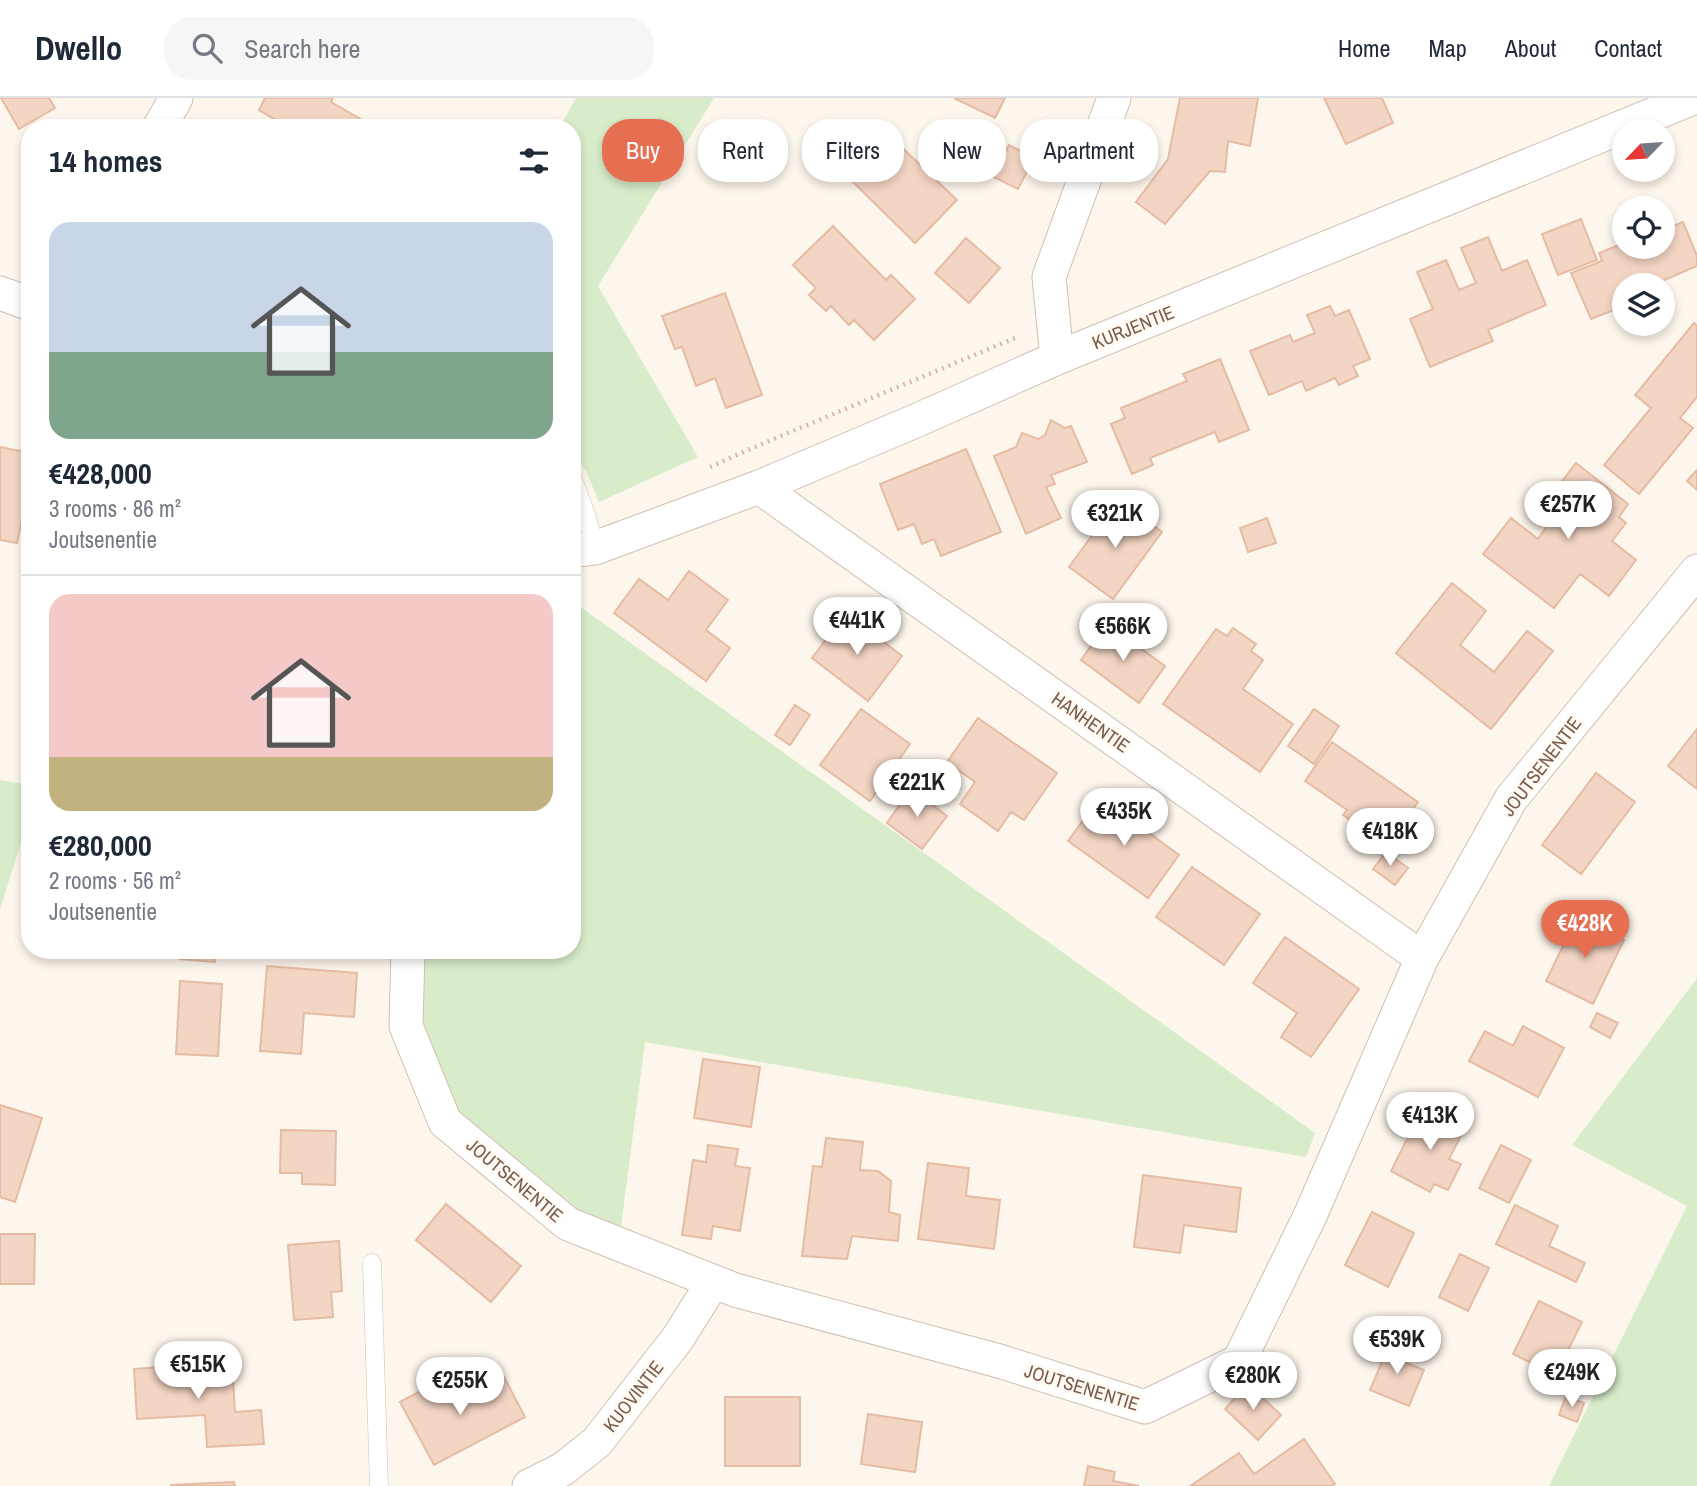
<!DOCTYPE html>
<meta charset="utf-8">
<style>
:root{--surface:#fff;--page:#f6f6f7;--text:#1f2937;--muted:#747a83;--line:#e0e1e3;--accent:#e76f51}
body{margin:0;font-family:"Archivo Narrow",sans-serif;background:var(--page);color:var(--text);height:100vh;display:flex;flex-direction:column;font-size:26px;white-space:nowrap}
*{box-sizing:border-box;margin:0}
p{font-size:23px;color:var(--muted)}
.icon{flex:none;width:38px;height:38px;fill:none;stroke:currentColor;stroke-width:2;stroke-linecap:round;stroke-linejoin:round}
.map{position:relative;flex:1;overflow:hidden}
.details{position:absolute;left:21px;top:21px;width:560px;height:840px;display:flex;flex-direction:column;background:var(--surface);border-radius:28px;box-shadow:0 4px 10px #0003}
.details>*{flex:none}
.top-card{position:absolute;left:602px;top:21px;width:665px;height:63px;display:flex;gap:14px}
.needle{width:46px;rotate:245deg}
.fabs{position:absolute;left:1612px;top:21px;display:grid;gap:14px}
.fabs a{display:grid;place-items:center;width:63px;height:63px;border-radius:50%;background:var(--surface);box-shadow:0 4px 10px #0003;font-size:35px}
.price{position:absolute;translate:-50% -60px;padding:0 16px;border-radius:24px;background:#fff;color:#222;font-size:23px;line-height:46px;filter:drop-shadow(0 2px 4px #0008)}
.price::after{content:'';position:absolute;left:50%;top:42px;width:21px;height:16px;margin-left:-10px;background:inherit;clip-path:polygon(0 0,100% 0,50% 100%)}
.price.current{background:var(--accent);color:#fff}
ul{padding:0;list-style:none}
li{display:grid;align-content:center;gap:14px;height:371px;padding:0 28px}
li+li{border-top:2px solid var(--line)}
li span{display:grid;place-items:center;height:217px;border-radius:21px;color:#555}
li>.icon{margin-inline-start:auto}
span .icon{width:126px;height:126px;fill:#fffc;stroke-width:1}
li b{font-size:30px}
h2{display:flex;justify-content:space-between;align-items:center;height:84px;padding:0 28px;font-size:30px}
.chip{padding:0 24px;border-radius:28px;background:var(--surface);box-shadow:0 4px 10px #0003;font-size:24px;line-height:63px}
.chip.current{background:var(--accent);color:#fff}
header{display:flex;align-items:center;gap:42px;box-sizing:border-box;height:98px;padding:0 35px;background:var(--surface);border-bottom:2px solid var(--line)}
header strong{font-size:33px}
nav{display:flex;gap:38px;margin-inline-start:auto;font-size:24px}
.search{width:490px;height:63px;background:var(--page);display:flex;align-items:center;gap:18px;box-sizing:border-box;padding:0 24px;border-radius:28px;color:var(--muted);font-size:26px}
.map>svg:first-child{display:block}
</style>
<header>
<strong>Dwello</strong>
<div class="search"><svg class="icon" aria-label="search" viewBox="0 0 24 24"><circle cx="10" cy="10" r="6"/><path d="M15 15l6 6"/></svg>Search here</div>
<nav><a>Home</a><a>Map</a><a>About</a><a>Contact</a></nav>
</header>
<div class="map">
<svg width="1697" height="1388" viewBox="0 0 1697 1388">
<rect width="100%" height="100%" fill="#fdf6ec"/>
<path fill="#d8ecc9" d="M576,0h138l-116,188 100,171 -99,45 -13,-31 -14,-20v-323h-13z
M572,503l743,532 -9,24 -661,-115 -25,192 -46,-17 -120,-102 -37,-90 6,-75h149z
M0,682l30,5v43l-4,-1 -26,82z
M1697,880v508h-148l138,-280 -115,-61z"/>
<path fill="#f3d5c3" stroke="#e6bba3" stroke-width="2" d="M1,0h48l6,10 -36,21z
M265,0h68l-2,4 45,26h-87l-30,-18z
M954,0h51l-10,20z
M1180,0h78l-8,48 -22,-5 -3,31 -15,-1 -45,53 -29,-22 32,-43z
M1324,0h58l11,25 -47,21z
M893,41l64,61 -42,43 -63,-62z
M992,46l14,7 3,-6 25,13 -16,31 -28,-14 3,-5 -11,-6z
M757,47l17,16 -14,15 -17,-16z
M1581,121l16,41 -39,15 -16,-41z
M1683,124l14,34v10l-44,19h-29v21l-33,13 -20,-46 31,-12 -3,-8 25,-10v4h38v-24l3,6z
M833,128l53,54 5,-5 24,24 -41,41 -20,-20 -5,5 -18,-19 -5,5 -17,-16 7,-7 -23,-23z
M1488,139l14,34 25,-11 19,45 -58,25 5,11 -63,26 -20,-48 23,-10 -16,-37 29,-12 13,30 17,-7 -15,-35z
M966,140l34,30 -31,35 -34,-30z
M725,195l37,102 -36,13 -11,-30 -19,8 -14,-39 -7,2 -13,-33z
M1330,208l5,10 14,-6 21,49 -17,7 5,10 -19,9 -4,-7 -29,13 -4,-10 -33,14 -19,-44 40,-16 3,7 22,-9 -8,-18z
M1694,225l3,3v71l-17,21 13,10 -54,66 -35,-29 47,-57 -16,-13z
M1220,261l29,71 -30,12 -4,-10 -65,26 3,7 -21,9 -21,-50 14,-6 -4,-10 66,-27 -4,-7z
M1051,322l14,8 6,-2 16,36 -36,13 4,9 -9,3 15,31 -35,16 -32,-78 22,-9 6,-14 16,6 7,-4z
M0,349l30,6v42h-3l-10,48 -17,-3z
M966,351l35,83 -60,24 -7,-17 -12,5 -8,-20 -16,6 -18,-46z
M1576,365l52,41 -9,13 7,6 -14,18 24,19 -27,36 -29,-22 -26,34 -71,-54 28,-36 27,21 11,-16 -12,-9z
M1697,372v20l-10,-9z
M1118,402l44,32 -49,67 -44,-32z
M1267,420l9,25 -28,9 -8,-24z
M689,473l39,29 -22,30 24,18 -24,33 -92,-68 25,-34 29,21z
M1452,485l34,28 -26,34 34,27 33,-41 26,20 -62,78 -95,-76z
M846,515l56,43 -34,45 -56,-43z
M1107,526l58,42 -26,37 -58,-43z
M1233,530l23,16 -5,7 12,9 -20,29 50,35 -33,48 -97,-68 53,-75 11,7z
M795,607l15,10 -20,30 -15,-10z
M861,611l49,35 -40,57 -50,-36z
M1314,611l25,17 -25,38 -26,-18z
M978,620l79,55 -33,47 -13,-8 -13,19 -38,-27 15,-22 -28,-20z
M1697,631v60l-29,-23z
M1332,644l86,60 -31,44 -44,-31 4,-5 -42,-29z
M1596,675l39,29 -54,72 -39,-29z
M911,691l36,27 -25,33 -35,-26z
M1100,699l79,58 -31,43 -80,-57z
M1386,754l22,16 -13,17 -22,-16z
M1192,769l68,47 -36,51 -68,-48z
M1577,819l47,23 -31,64 -47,-23z
M1285,839l74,52 -48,68 -30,-20 16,-24 -44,-30z
M181,852h35l-1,12 -35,-3z
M267,868l90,7 -3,44 -50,-4 -3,41 -41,-3z
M180,883l42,3 -4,72 -42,-2z
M1597,915l21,10 -8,15 -20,-11z
M1523,928l41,22 -26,49 -69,-36 16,-30 28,15z
M703,961l57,8 -9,60 -57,-9z
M0,1007l42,13 -27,84 -15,-5z
M1423,1009l42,21 -16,31 12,5 -13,26 -14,-6 -4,8 -39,-21z
M281,1032l55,1 -1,54 -33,-1v-11h-22z
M826,1040l37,4 -3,28 18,1 13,10 -2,31 11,3 -2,26 -46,-5 -5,23 -45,-3 11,-90 9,1z
M708,1047l30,4 -3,17 15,2 -10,63 -27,-5 -2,13 -29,-4 11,-75 13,2z
M1501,1047l30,15 -22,43 -30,-15z
M928,1065l41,5 -3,28 34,4 -6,49 -76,-10z
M1143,1077l98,13 -5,44 -52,-7 -4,28 -46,-6z
M446,1106l75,62 -30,36 -75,-62z
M1515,1107l43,21 -9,20 36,17 -9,19 -80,-38z
M1372,1114l42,21 -26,54 -43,-22z
M0,1136h35l-1,50h-34z
M339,1143l3,50 -11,1 2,25 -39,3 -6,-75z
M1460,1156l29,14 -21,43 -29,-14z
M1539,1203l43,21 -26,53 -43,-21z
M1390,1245l21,9 -5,11 18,7 -15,36 -39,-16z
M232,1264l3,50 26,-2 3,34 -57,3 -2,-32 -68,4 -3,-50z
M504,1279l21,40 -91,48 -34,-63 41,-22 12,23z
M1248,1286l33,31 -23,25 -33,-31z
M1566,1298l18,7 -7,19 -18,-7z
M725,1299h75v69h-75z
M868,1316l54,8 -7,50 -54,-8z
M1304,1341l31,45 -4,2h-141l49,-33 15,21z
M1088,1368l27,6 -2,9 26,5h-55z
M234,1384l1,4h-64v-1z"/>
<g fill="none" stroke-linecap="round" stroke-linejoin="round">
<defs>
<path id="lane" d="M572,379l14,37 9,34
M372,1165l7,223"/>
<path id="street" d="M159,30l17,-30
M0,195l30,11
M1057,260l-8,-81 65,-179
M759,389l663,471
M572,453l23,-3 164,-61 154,-65 144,-64 636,-260
M408,852l-2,76 39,96 123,102 167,66 264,71 146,46 94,-46 71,-145 112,-258 89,-159 186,-228
M529,1388l34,-17 34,-27 81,-104 35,-56"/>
</defs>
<use href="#lane" stroke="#d1beb0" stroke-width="19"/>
<use href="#street" stroke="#d1beb0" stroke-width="35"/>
<path stroke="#d9b8a5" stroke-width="4.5" stroke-dasharray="2 5" stroke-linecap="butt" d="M710,369l47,-21 258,-108"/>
<use href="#lane" stroke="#fff" stroke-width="18"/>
<use href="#street" stroke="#fff" stroke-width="33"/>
</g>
<g text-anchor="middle" stroke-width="6" stroke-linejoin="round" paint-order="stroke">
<g font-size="19" fill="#7a5c4d" stroke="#fffaf3">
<text transform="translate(1133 229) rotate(-22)" y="7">KURJENTIE</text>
<text transform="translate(1091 624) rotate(35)" y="7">HANHENTIE</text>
<text transform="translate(1541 668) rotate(-53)" y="7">JOUTSENENTIE</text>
<text transform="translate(515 1082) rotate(40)" y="7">JOUTSENENTIE</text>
<text transform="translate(1082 1289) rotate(17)" y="7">JOUTSENENTIE</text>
<text transform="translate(633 1298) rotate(-52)" y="7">KUOVINTIE</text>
</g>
</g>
</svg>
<div class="fabs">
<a><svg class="needle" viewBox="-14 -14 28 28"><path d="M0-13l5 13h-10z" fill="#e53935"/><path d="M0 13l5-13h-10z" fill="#747a83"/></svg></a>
<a><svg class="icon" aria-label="locate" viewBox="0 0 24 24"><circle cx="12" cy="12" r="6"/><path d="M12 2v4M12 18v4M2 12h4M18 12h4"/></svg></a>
<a><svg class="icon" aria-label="layers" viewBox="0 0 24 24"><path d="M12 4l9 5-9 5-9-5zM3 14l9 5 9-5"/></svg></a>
</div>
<b class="price" style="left:1568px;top:443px">€257K</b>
<b class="price" style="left:1115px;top:452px">€321K</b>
<b class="price" style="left:857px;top:559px">€441K</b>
<b class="price" style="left:1123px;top:565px">€566K</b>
<b class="price" style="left:917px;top:721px">€221K</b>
<b class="price" style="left:1124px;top:750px">€435K</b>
<b class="price" style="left:1390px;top:770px">€418K</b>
<b class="price current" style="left:1585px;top:862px">€428K</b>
<b class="price" style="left:1430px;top:1054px">€413K</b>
<b class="price" style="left:1397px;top:1278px">€539K</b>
<b class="price" style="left:198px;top:1303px">€515K</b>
<b class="price" style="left:1572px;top:1311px">€249K</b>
<b class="price" style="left:1253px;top:1314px">€280K</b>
<b class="price" style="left:460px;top:1319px">€255K</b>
<div class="top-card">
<a class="chip current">Buy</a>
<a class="chip">Rent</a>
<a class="chip">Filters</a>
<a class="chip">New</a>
<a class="chip">Apartment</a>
</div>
<section class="details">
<h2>14 homes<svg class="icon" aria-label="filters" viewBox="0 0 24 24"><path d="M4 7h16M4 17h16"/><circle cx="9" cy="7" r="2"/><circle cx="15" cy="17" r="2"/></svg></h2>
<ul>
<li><span style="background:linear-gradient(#c9d6e8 60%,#7fa58c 0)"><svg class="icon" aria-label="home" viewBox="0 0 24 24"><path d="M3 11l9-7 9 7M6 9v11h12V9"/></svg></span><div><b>€428,000</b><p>3 rooms · 86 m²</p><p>Joutsenentie</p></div></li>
<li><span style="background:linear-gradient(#f6c9c9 75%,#c2b280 0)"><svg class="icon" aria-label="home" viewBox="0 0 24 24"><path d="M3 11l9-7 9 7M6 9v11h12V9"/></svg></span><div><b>€280,000</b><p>2 rooms · 56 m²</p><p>Joutsenentie</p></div></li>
</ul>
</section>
</div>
